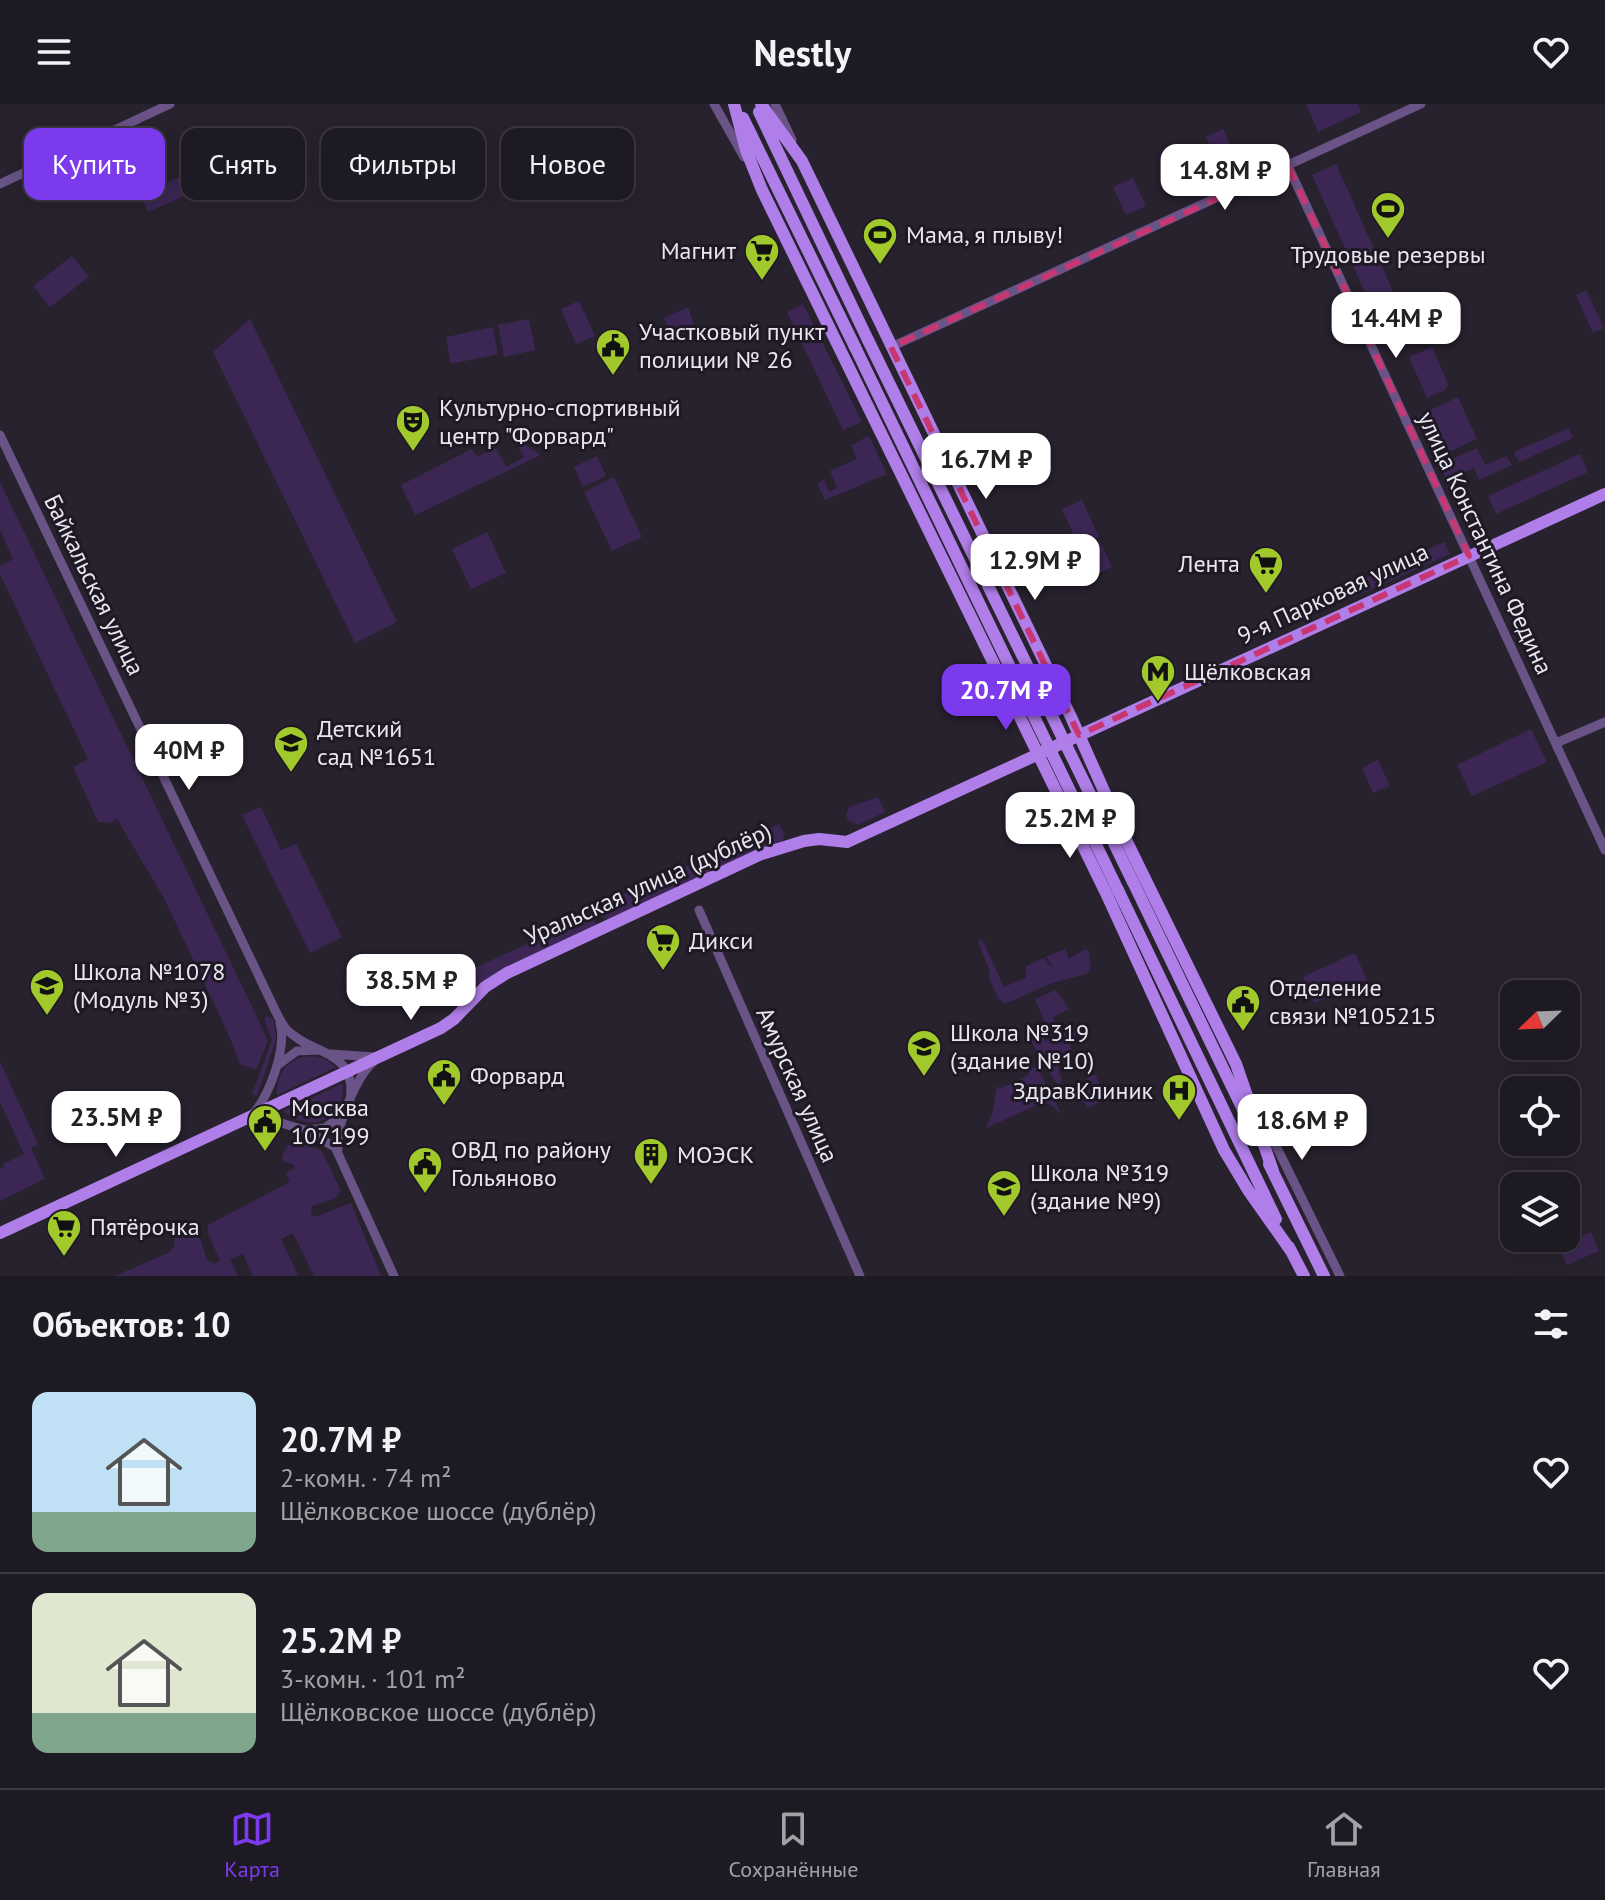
<!DOCTYPE html>
<html lang="ru">
<meta charset="utf-8">
<style>
:root{--surface:#1e1a23;--page:#2b2730;--text:#f1f3f6;--muted:#a1a1a6;--line:#3c3841;--accent:#7c3aed}
body{margin:0;font-family:"PT Sans",sans-serif;background:var(--page);color:var(--text);height:100vh;display:flex;flex-direction:column;font-size:30px;white-space:nowrap}
*{box-sizing:border-box;margin:0}
p{font-size:26px;color:var(--muted)}
.icon{flex:none;width:44px;height:44px;fill:none;stroke:currentColor;stroke-width:2;stroke-linecap:round;stroke-linejoin:round}
.map{position:relative;height:1172px;overflow:hidden}
.side{display:flex;flex-direction:column;background:var(--surface);flex:1}
.side>*{flex:none}
.top-card{position:absolute;left:24px;top:24px;width:800px;height:72px;display:flex;gap:16px}
.needle{width:52px;rotate:247deg}
.fabs{position:absolute;left:1500px;top:876px;display:grid;gap:16px}
.fabs a{display:grid;place-items:center;width:80px;height:80px;border-radius:16px;background:var(--surface);box-shadow:0 4px 20px #0003,0 0 0 2px var(--line);font-size:40px}
.price{position:absolute;translate:-50% -68px;padding:0 18px;border-radius:16px;background:#fff;color:#222;font-size:26px;line-height:52px;filter:drop-shadow(0 2px 4px #0008)}
.price::after{content:'';position:absolute;left:50%;top:48px;width:24px;height:18px;margin-left:-12px;background:inherit;clip-path:polygon(0 0,100% 0,50% 100%)}
.price.on{background:var(--accent);color:#fff}
ul{padding:0;list-style:none}
li{display:flex;align-items:center;gap:24px;height:200px;padding:0 32px}
li+li{border-top:2px solid var(--line)}
li span{display:grid;place-items:center;flex:none;width:224px;height:160px;border-radius:16px;color:#555}
li>.icon{margin-inline-start:auto}
span .icon{width:96px;height:96px;fill:#fffc;stroke-width:1}
li b{font-size:34px}
h2{display:flex;justify-content:space-between;align-items:center;height:96px;padding:0 32px;font-size:34px}
.tag{padding:0 28px;border-radius:16px;background:var(--surface);box-shadow:0 4px 20px #0003,0 0 0 2px var(--line);font-size:28px;line-height:72px}
.tag.on{background:var(--accent);color:#fff}
header{display:flex;justify-content:space-between;align-items:center;height:104px;padding:0 32px;background:var(--surface);font-size:36px;font-weight:700}
.dock{display:flex;justify-content:space-around;align-items:center;height:112px;border-top:2px solid var(--line);background:var(--surface);font-size:22px;color:var(--muted)}
.dock a{display:grid;justify-items:center;gap:4px}
.dock .on{color:var(--accent)}
.map>svg:first-child{display:block}
</style>
<header><svg class="icon" aria-label="menu" viewBox="0 0 24 24"><path d="M4 6h16M4 12h16M4 18h16"/></svg>Nestly<svg class="icon" aria-label="heart" viewBox="0 0 24 24"><path d="M12 20l-8-8c-3-5 5-10 8-4 3-6 11-1 8 4z"/></svg></header>
<div class="map">
<svg width="1605" height="1172" viewBox="0 0 1605 1172">
<rect width="100%" height="100%" fill="#28222f"/>
<path fill="#3c2754" d="M1306,0h52l3,8 -43,20z
M1223,25l12,26 -17,8 -12,-26z
M418,43l13,25 -28,12 -15,-25z
M1177,43l14,30 -18,8 -14,-30z
M215,57l8,18 -75,33 -8,-17z
M1336,60l59,132 -24,10 -59,-131z
M1133,74l13,28 -20,9 -13,-28z
M72,152l17,21 -39,30 -17,-21z
M1586,186l18,38 -11,5 -17,-38z
M579,197l16,35 -19,8 -15,-35z
M803,200l59,118 -19,8 -56,-118z
M688,203l7,22 -24,7 -7,-18z
M250,215l147,303 -42,21 -142,-291z
M529,215l6,31 -31,7 -6,-32z
M493,223l5,27 -47,10 -5,-27z
M1432,243l16,37 -3,6 -18,8 -18,-41z
M1458,293l19,42 -41,19 -19,-42z
M1569,324l4,10 -54,24 -5,-10z
M869,332l18,38 -62,26 -8,-17 7,-3 5,12 8,-4 -7,-17 27,-12 -6,-14z
M514,334l27,17 -126,60 -14,-30 71,-36 5,8 19,-9 10,19 18,-10z
M1477,344l8,17 22,-9 5,9 -33,15 -5,-12 -28,12 -7,-15z
M1580,350l8,18 -92,42 -8,-18z
M597,352l9,20 -23,11 -9,-20z
M614,373l28,60 -30,14 -28,-59z
M0,378l267,556v5l-11,27 -16,-6 -12,-31 -64,-135 -47,-79 -7,4 -12,-1 -25,-55 15,-8 -88,-185v-8l13,-7 -13,-29z
M1082,396l17,37 -20,9 -17,-37z
M487,428l19,41 -35,16 -19,-40z
M1100,437l12,26 -15,7 -12,-26z
M1444,438l6,12 -98,44 -5,-12z
M1531,625l16,33 -75,34 -15,-31z
M1378,656l12,26 -17,7 -11,-25z
M878,693l7,15 -27,13 -10,-5 -2,-5 3,-8z
M261,703l20,43 15,-6 46,93 -32,16 -68,-138z
M779,720l6,11 -3,6 -172,79 -9,-3 -2,-11z
M592,810l4,11 -115,59 -10,-3 -5,-9z
M982,835l22,48 22,-9v-12l18,-8 7,8h2l-7,-9 19,-8 4,10 17,-10 3,3 2,17 -5,5 -34,9 -47,21 -7,-6 -10,-23 2,-3 -12,-31z
M1355,849l12,27 -53,23 -11,-26z
M1056,886l13,19 -16,8 7,17 19,-8v8l-10,5 2,10c-12,12 -16,15 -9,31l-2,4h-3l-26,-43 1,-5 8,-5 5,10 7,-2 -17,-40z
M267,912l7,3 2,21 -19,56 -5,-2 20,-54 -8,-20z
M311,952l12,2 13,9 -59,28c-1,-22 11,-37 34,-39z
M0,958l38,82 -7,4 14,31 -45,22v-32l4,-2 -1,-3 21,-10 -24,-52z
M1037,963l24,47 -10,-9 -8,-3 -57,26 7,-17 4,-26 2,4 30,-14v-7z
M1095,970l11,25 -19,9 -7,-14 12,-5 -5,-11z
M343,979c3,36 -34,52 -59,28z
M297,1036l25,11 19,40 -7,8 -22,7 -1,8 4,3 36,-14 30,73h-67l-21,-43 -12,6 17,37h-45l-10,-22 -13,6 8,16h-123l53,-23 6,-6 2,-16 15,-3 7,4 9,28 7,4 6,-3 -12,-28v-8l82,-43 -5,-9 9,-4v-4l-11,-4 -1,-4 5,-11z
M1591,1128l8,19 -32,14 -9,-18z"/>
<g fill="none" stroke-linecap="round" stroke-linejoin="round">
<path stroke="#6a5386" stroke-width="9" d="M714,0l30,53
M775,0l17,36
M1288,62l317,684
M0,80l170,-80
M891,243l530,-243
M0,331l276,577c3,6 6,12 10,17 26,27 72,20 64,72
M1556,639l49,-21
M699,806l161,366
M330,950l45,3
M278,961l19,-14 22,-1
M1255,999l85,173
M254,1009c16,-20 33,-65 26,-90
M252,1013h10l42,13 31,17 59,129
M307,1026l18,-2 18,-14
M338,1046c-3,-23 18,-72 35,-88"/>
<path stroke="#af7ee8" stroke-width="12" d="M734,0l12,46 16,40 344,703 118,257 24,40 43,61
M761,0l41,57 269,556 54,121 111,226 37,107
M759,8l109,228
M743,14l112,229
M1133,778l116,240
M1118,786l158,329
M1269,1060l55,112
M0,1129l441,-205 13,-9 31,-32 22,-14 252,-118 45,-14 15,-2 28,3 758,-348
M1289,1143l15,29"/>
<path stroke="#af7ee8" stroke-width="12" d="M868,236l265,542
M855,243l263,543"/>
</g>
<path fill="none" stroke="#c83771" stroke-width="6" stroke-dasharray="16 10" stroke-linejoin="round" d="M1288,62l181,390 -390,179 -188,-388z"/>
<defs>
<symbol id="stadium-pin" viewBox="-11 -11 22 30"><path d="M0 17L-7.5 6A9.5 9.5 0 1 1 7.5 6Z" fill="#a1c92b" stroke="#1e1925"/><path d="M0-5a6.5 5 0 1 0 0 10a6.5 5 0 1 0 0-10ZM-3.5-1.8h7v3.6h-7Z" fill="#111"/></symbol>
<symbol id="supermarket-pin" viewBox="-11 -11 22 30"><path d="M0 17L-7.5 6A9.5 9.5 0 1 1 7.5 6Z" fill="#a1c92b" stroke="#1e1925"/><path d="M-6-5.5h2.5l.6 2H6L4.5 2H-2.5L-4.4-4H-6ZM-1.5 3.2a1.3 1.3 0 1 0 .1 0ZM3 3.2a1.3 1.3 0 1 0 .1 0Z" fill="#111"/></symbol>
<symbol id="civic-pin" viewBox="-11 -11 22 30"><path d="M0 17L-7.5 6A9.5 9.5 0 1 1 7.5 6Z" fill="#a1c92b" stroke="#1e1925"/><path d="M-.6-6.5H3V-4.5H.6V-3L4-1V1h2V6H-6V1h2V-1L-.6-3ZM-1.2 2.5V6h2.4V2.5Z" fill="#111"/></symbol>
<symbol id="theatre-pin" viewBox="-11 -11 22 30"><path d="M0 17L-7.5 6A9.5 9.5 0 1 1 7.5 6Z" fill="#a1c92b" stroke="#1e1925"/><path d="M-5-5.5Q0-4 5-5.5V0Q5 5 0 6Q-5 5-5 0ZM-3.3-2.5H-1v1.5H-3.3ZM1-2.5H3.3v1.5H1ZM-2.8 1Q0 5.5 2.8 1Z" fill="#111"/></symbol>
<symbol id="metro-pin" viewBox="-11 -11 22 30"><path d="M0 17L-7.5 6A9.5 9.5 0 1 1 7.5 6Z" fill="#a1c92b" stroke="#1e1925"/><path d="M-5.5 5V-5H-3L0 0L3-5H5.5V5H3V-.5L0 4L-3-.5V5Z" fill="#111"/></symbol>
<symbol id="school-pin" viewBox="-11 -11 22 30"><path d="M0 17L-7.5 6A9.5 9.5 0 1 1 7.5 6Z" fill="#a1c92b" stroke="#1e1925"/><path d="M0-5L7-2L0 1L-7-2ZM-4 1L0 2.5L4 1V4Q0 6-4 4Z" fill="#111"/></symbol>
<symbol id="hospital-pin" viewBox="-11 -11 22 30"><path d="M0 17L-7.5 6A9.5 9.5 0 1 1 7.5 6Z" fill="#a1c92b" stroke="#1e1925"/><path d="M-5-5h3v3.5h4V-5h3V5h-3V1.5h-4V5h-3Z" fill="#111"/></symbol>
<symbol id="building-pin" viewBox="-11 -11 22 30"><path d="M0 17L-7.5 6A9.5 9.5 0 1 1 7.5 6Z" fill="#a1c92b" stroke="#1e1925"/><path d="M-4-6H4V6H1V3H-1V6H-4ZM-2.5-4.3h1.7v1.8h-1.7ZM.8-4.3h1.7v1.8H.8ZM-2.5-1h1.7V.8h-1.7ZM.8-1h1.7V.8H.8Z" fill="#111"/></symbol>
</defs>
<g fill-rule="evenodd">
<use href="#stadium-pin" x="1368" y="85" width="40" height="54"/>
<use href="#stadium-pin" x="860" y="111" width="40" height="54"/>
<use href="#supermarket-pin" x="742" y="127" width="40" height="54"/>
<use href="#civic-pin" x="593" y="222" width="40" height="54"/>
<use href="#theatre-pin" x="393" y="298" width="40" height="54"/>
<use href="#supermarket-pin" x="1246" y="440" width="40" height="54"/>
<use href="#metro-pin" x="1138" y="548" width="40" height="54"/>
<use href="#school-pin" x="271" y="619" width="40" height="54"/>
<use href="#supermarket-pin" x="643" y="817" width="40" height="54"/>
<use href="#school-pin" x="27" y="862" width="40" height="54"/>
<use href="#civic-pin" x="1223" y="878" width="40" height="54"/>
<use href="#school-pin" x="904" y="923" width="40" height="54"/>
<use href="#civic-pin" x="424" y="952" width="40" height="54"/>
<use href="#hospital-pin" x="1159" y="967" width="40" height="54"/>
<use href="#civic-pin" x="245" y="998" width="40" height="54"/>
<use href="#building-pin" x="631" y="1031" width="40" height="54"/>
<use href="#civic-pin" x="405" y="1040" width="40" height="54"/>
<use href="#school-pin" x="984" y="1063" width="40" height="54"/>
<use href="#supermarket-pin" x="44" y="1103" width="40" height="54"/>
</g>
<g text-anchor="middle" stroke-width="6" stroke-linejoin="round" paint-order="stroke">
<g font-size="24" fill="#e9e6ef" stroke="#1e1925" text-anchor="start">
<text x="906" y="139">Мама, я плыву!</text>
<text x="736" y="155" text-anchor="end">Магнит</text>
<text x="1388" y="159" text-anchor="middle">Трудовые резервы</text>
<text x="639" y="236">Участковый пункт<tspan x="639" dy="28">полиции № 26</tspan></text>
<text x="439" y="312">Культурно-спортивный<tspan x="439" dy="28">центр "Форвард"</tspan></text>
<text x="1240" y="468" text-anchor="end">Лента</text>
<text x="1184" y="576">Щёлковская</text>
<text x="317" y="633">Детский<tspan x="317" dy="28">сад №1651</tspan></text>
<text x="689" y="845">Дикси</text>
<text x="73" y="876">Школа №1078<tspan x="73" dy="28">(Модуль №3)</tspan></text>
<text x="1269" y="892">Отделение<tspan x="1269" dy="28">связи №105215</tspan></text>
<text x="950" y="937">Школа №319<tspan x="950" dy="28">(здание №10)</tspan></text>
<text x="470" y="980">Форвард</text>
<text x="1153" y="995" text-anchor="end">ЗдравКлиник</text>
<text x="291" y="1012">Москва<tspan x="291" dy="28">107199</tspan></text>
<text x="451" y="1054">ОВД по району<tspan x="451" dy="28">Гольяново</tspan></text>
<text x="677" y="1059">МОЭСК</text>
<text x="1030" y="1077">Школа №319<tspan x="1030" dy="28">(здание №9)</tspan></text>
<text x="90" y="1131">Пятёрочка</text>
</g>
<g font-size="24" fill="#e9e6ef" stroke="#1e1925">
<text transform="translate(1485 439) rotate(65)" y="8">улица Константина Федина</text>
<text transform="translate(94 481) rotate(64)" y="8">Байкальская улица</text>
<text transform="translate(1333 490) rotate(-25)" y="8">9-я Парковая улица</text>
<text transform="translate(648 780) rotate(-24)" y="8">Уральская улица (дублёр)</text>
<text transform="translate(797 981) rotate(66)" y="8">Амурская улица</text>
</g>
</g>
</svg>
<div class="fabs">
<a><svg class="needle" viewBox="-14 -14 28 28"><path d="M0-13l5 13h-10z" fill="#e53935"/><path d="M0 13l5-13h-10z" fill="#a1a1a6"/></svg></a>
<a><svg class="icon" aria-label="locate" viewBox="0 0 24 24"><circle cx="12" cy="12" r="6"/><path d="M12 2v4M12 18v4M2 12h4M18 12h4"/></svg></a>
<a><svg class="icon" aria-label="layers" viewBox="0 0 24 24"><path d="M12 4l9 5-9 5-9-5zM3 14l9 5 9-5"/></svg></a>
</div>
<b class="price" style="left:1225px;top:108px">14.8M ₽</b>
<b class="price" style="left:1396px;top:256px">14.4M ₽</b>
<b class="price" style="left:986px;top:397px">16.7M ₽</b>
<b class="price" style="left:1035px;top:498px">12.9M ₽</b>
<b class="price on" style="left:1006px;top:628px">20.7M ₽</b>
<b class="price" style="left:189px;top:688px">40M ₽</b>
<b class="price" style="left:1070px;top:756px">25.2M ₽</b>
<b class="price" style="left:411px;top:918px">38.5M ₽</b>
<b class="price" style="left:116px;top:1055px">23.5M ₽</b>
<b class="price" style="left:1302px;top:1058px">18.6M ₽</b>
<div class="top-card">
<a class="tag on">Купить</a>
<a class="tag">Снять</a>
<a class="tag">Фильтры</a>
<a class="tag">Новое</a>
</div>
</div>
<section class="side">
<h2>Объектов: 10<svg class="icon" aria-label="filters" viewBox="0 0 24 24"><path d="M4 7h16M4 17h16"/><circle cx="9" cy="7" r="2"/><circle cx="15" cy="17" r="2"/></svg></h2>
<ul>
<li><span style="background:linear-gradient(#bfe0f5 75%,#7fa58c 0)"><svg class="icon" aria-label="home" viewBox="0 0 24 24"><path d="M3 11l9-7 9 7M6 9v11h12V9"/></svg></span><div><b>20.7M ₽</b><p>2-комн. · 74 m²</p><p>Щёлковское шоссе (дублёр)</p></div><svg class="icon" aria-label="heart" viewBox="0 0 24 24"><path d="M12 20l-8-8c-3-5 5-10 8-4 3-6 11-1 8 4z"/></svg></li>
<li><span style="background:linear-gradient(#dfe7d0 75%,#7fa58c 0)"><svg class="icon" aria-label="home" viewBox="0 0 24 24"><path d="M3 11l9-7 9 7M6 9v11h12V9"/></svg></span><div><b>25.2M ₽</b><p>3-комн. · 101 m²</p><p>Щёлковское шоссе (дублёр)</p></div><svg class="icon" aria-label="heart" viewBox="0 0 24 24"><path d="M12 20l-8-8c-3-5 5-10 8-4 3-6 11-1 8 4z"/></svg></li>
</ul>
</section>
<nav class="dock">
<a class="on"><svg class="icon" aria-label="map" viewBox="0 0 24 24"><path d="M3 6l6-2 6 2 6-2v14l-6 2-6-2-6 2zM9 4v14M15 6v14"/></svg>Карта</a>
<a><svg class="icon" aria-label="saved" viewBox="0 0 24 24"><path d="M7 4h10v16l-5-4-5 4z"/></svg>Сохранённые</a>
<a><svg class="icon" aria-label="home" viewBox="0 0 24 24"><path d="M3 11l9-7 9 7M6 9v11h12V9"/></svg>Главная</a>
</nav>
